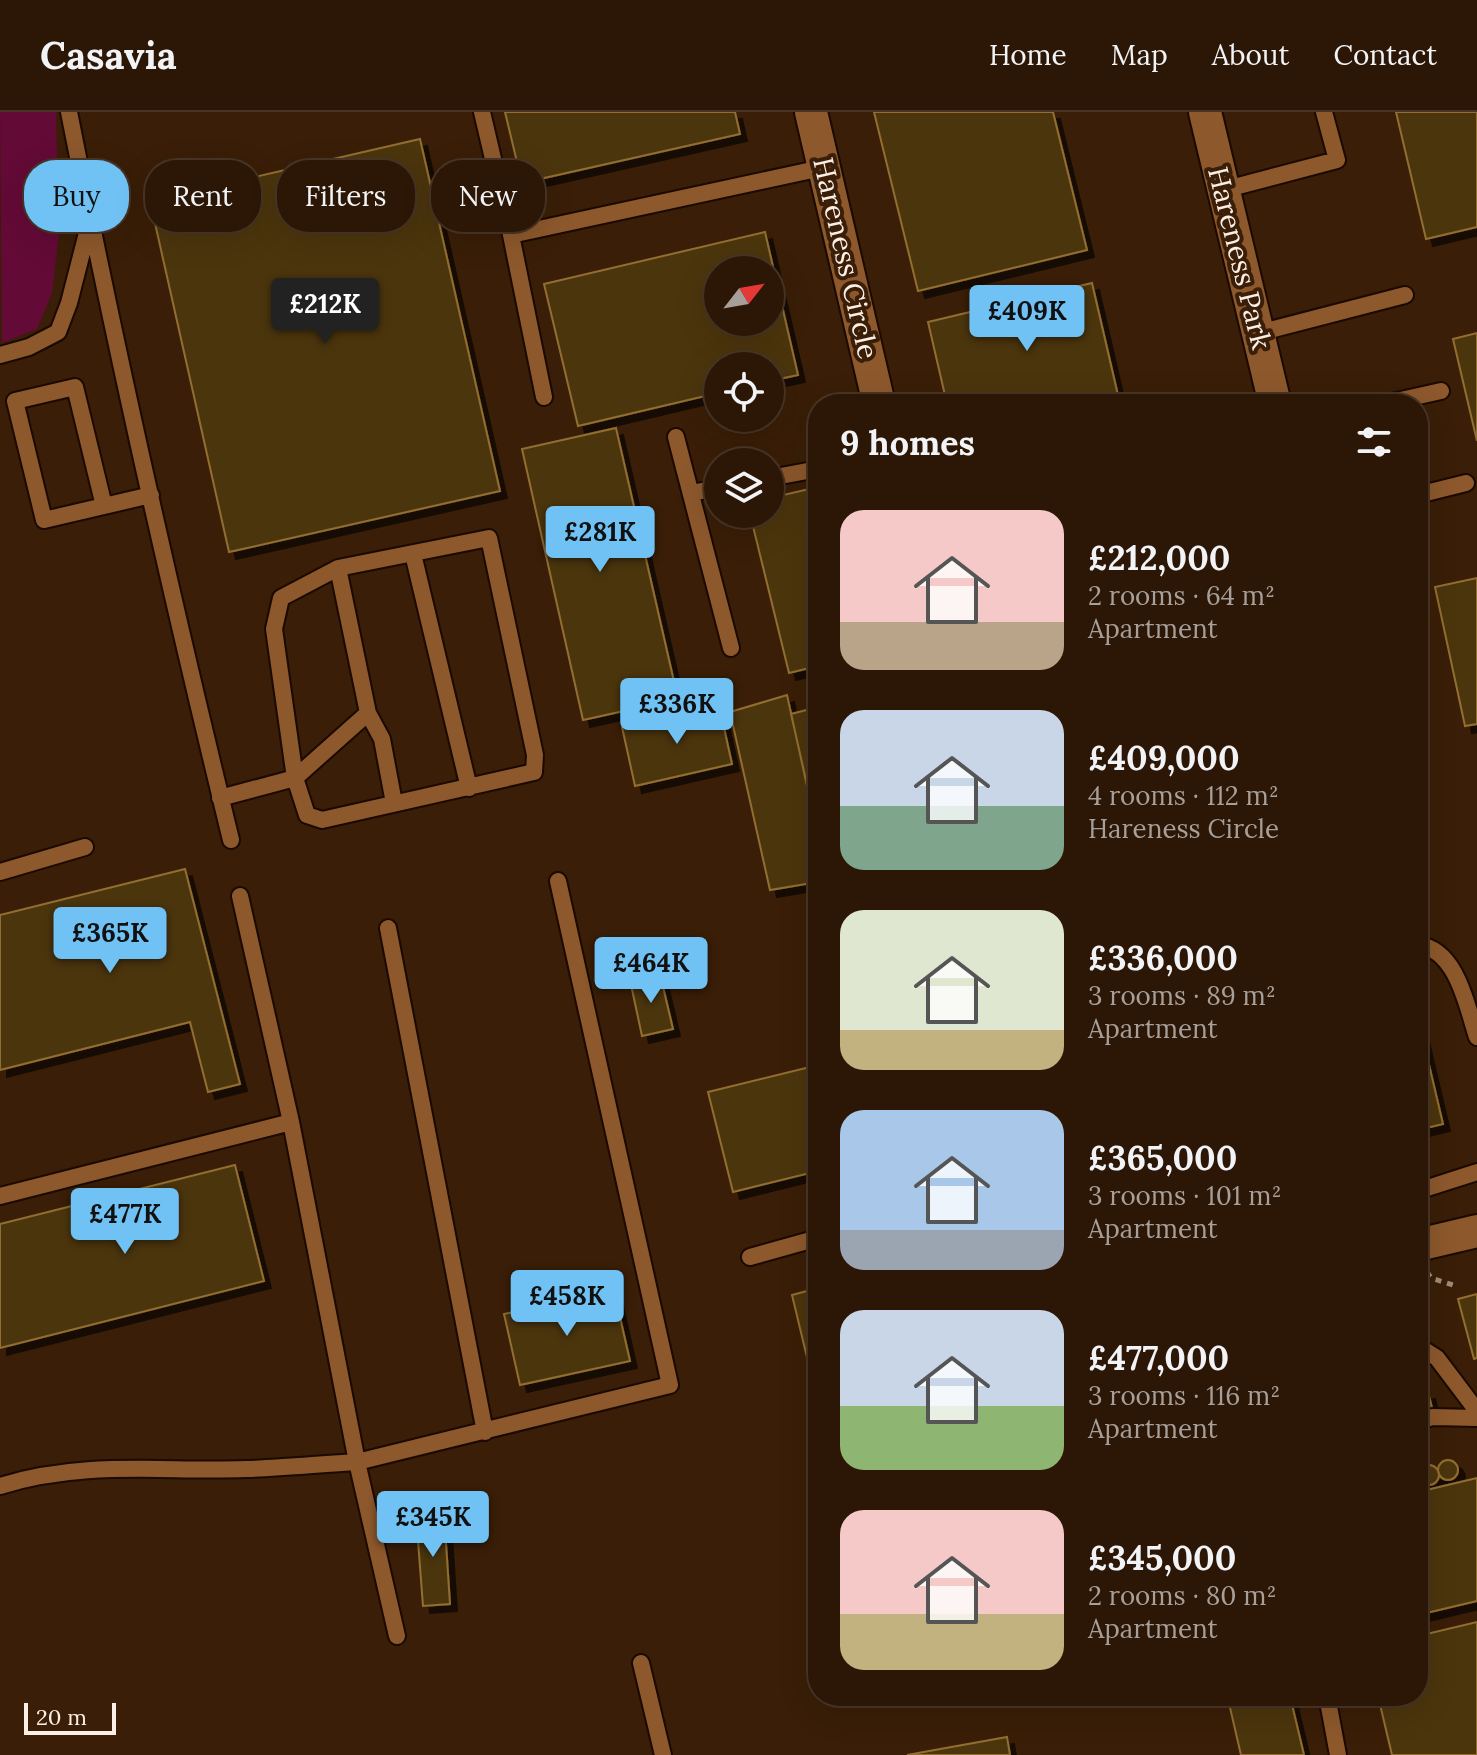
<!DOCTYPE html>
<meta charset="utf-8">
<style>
:root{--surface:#2c1605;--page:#382313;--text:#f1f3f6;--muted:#a69f9a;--line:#483527;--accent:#70c1f4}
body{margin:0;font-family:Lora,serif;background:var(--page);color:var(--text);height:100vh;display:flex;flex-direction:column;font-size:30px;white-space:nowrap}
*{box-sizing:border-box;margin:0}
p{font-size:26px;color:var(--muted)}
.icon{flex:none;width:44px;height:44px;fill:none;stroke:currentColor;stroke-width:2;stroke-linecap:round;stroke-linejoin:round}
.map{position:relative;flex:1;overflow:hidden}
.panel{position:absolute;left:808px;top:282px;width:620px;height:1312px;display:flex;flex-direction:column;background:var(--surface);border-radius:32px;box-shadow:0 8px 32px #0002,0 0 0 2px var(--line)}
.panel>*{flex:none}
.top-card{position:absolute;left:24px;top:48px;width:664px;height:72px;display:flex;gap:16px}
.needle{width:52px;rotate:59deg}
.controls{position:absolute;left:704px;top:144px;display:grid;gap:16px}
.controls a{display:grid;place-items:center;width:80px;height:80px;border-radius:50%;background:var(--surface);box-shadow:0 8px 32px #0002,0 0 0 2px var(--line);font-size:40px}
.scale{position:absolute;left:24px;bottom:20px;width:92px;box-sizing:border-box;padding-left:8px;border:4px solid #fcefe6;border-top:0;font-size:22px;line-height:28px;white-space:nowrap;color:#fcefe6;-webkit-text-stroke:6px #3a1e07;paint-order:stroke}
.price{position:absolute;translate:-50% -68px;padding:0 18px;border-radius:8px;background:var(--accent);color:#111;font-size:26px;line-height:52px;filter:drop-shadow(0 2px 4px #0008)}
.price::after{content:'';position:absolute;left:50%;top:48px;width:24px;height:18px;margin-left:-12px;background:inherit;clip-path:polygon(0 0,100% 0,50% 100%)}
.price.active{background:#222;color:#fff}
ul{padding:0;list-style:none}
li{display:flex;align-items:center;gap:24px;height:200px;padding:0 32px}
li span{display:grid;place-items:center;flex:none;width:224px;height:160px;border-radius:24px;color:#555}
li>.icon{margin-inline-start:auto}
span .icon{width:96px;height:96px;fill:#fffc;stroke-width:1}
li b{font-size:34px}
h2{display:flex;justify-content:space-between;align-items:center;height:96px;padding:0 32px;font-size:34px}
.tag{padding:0 28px;border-radius:32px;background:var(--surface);box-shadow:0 8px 32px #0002,0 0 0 2px var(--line);font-size:28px;line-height:72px}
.tag.active{background:var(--accent);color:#111}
header{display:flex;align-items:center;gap:48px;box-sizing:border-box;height:112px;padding:0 40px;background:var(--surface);border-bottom:2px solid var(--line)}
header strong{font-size:38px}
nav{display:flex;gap:44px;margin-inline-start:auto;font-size:28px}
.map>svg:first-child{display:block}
</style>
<header>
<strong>Casavia</strong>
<nav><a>Home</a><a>Map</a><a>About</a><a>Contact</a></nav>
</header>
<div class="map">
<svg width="1477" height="1643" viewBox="0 0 1477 1643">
<defs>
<filter id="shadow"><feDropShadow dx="7" dy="7" stdDeviation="0" flood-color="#0009"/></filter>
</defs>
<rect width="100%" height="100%" fill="#3a1e07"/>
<path fill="#630a36" d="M0,0h56l3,122 -7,59 -15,36 -35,14z"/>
<path fill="#4c360f" stroke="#936e30" stroke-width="2" fill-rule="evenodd" filter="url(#shadow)" d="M505,0h230l5,22 -218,49z
M874,0h179l34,138 -169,41z
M1396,0h81v115l-51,12z
M420,27l80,352 -271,61 -79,-351z
M765,120l33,143 -28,6v-15h-52v27l-140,33 -34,-142zM718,158h52v52h-52z
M1092,171l28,121h-173l-19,-82z
M1477,221v108l-24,-102z
M616,316l62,271 -95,21 -61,-271z
M818,375v179l-29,7 -39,-159h20v-16z
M1477,466v146l-12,2 -30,-139z
M787,583l31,141v46l-48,8 -40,-178z
M719,593l13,59 -97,22 -13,-59z
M818,595v126l-27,-119z
M185,757l55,215 -32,8 -18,-70 -190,48v-155z
M660,862l13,55 -31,7 -12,-56z
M1418,906l25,106 -25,6z
M818,953v106l-85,21 -25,-100z
M235,1053l29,116 -264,67v-124z
M818,1176v111h-1l-25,-104z
M614,1179l16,70 -110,24 -16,-71z
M1477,1182v64l-3,1 -16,-60z
M1428,1280l4,16 -14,4v-18z
M1438 1358a10 10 0 1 1 20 0a10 10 0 1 1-20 0Z
M1419 1363a10 10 0 1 1 20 0a10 10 0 1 1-20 0Z
M1477,1366v123l-59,14v-123z
M444,1401l6,91 -27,2 -7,-91z
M1477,1510v133h-85l-14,-59h40v-60z
M1240,1584h50l14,59h-63l-13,-56z
M1007,1625l3,18h-103z"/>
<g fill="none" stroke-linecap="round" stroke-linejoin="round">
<defs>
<path id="lane" d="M69,0c48,244 103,487 162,728
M482,0l29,123
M1223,78l114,-30 -13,-48
M1258,221l147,-38
M0,243l29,-8 29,-15 11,-29 20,-78
M544,285l-33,-162 315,-68
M1383,292l58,-13
M676,325l55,211
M770,366l48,-9
M691,381l27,-5
M1418,383l48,-12
M104,394l-29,-119 -60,14 29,119 107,-25
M489,426l46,217 -1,17 -212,48 -15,-5 -12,-37 -21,-149 7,-31 57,-30z
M413,442l56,234
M338,456l30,145 14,26 12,64
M220,686l75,-20 73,-65
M0,760l85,-25
M388,816l97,504
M1418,833c39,4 49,62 59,92
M1418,1079l59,-19
M0,1084l291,-74
M750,1145l68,-19
M1418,1234l19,12 40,53
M1418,1309l15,-4 44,1
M0,1374c83,-26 161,-14 246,-17 37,-1 74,-5 111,-7l-66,-340 -51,-226
M397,1524l-40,-174 313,-77 -112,-504
M641,1551l22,92
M1327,1584l11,59"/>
<path id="street" d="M811,0l68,292
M1205,0l70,292
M1418,1133l59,-14"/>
</defs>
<use href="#lane" stroke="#1a0a01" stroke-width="20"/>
<use href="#street" stroke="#1a0a01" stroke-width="36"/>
<path stroke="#9f8b7b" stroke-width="5" stroke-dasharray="6 6" stroke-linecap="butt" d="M1427,1160l4,6 22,7"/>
<use href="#lane" stroke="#8d582c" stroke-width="16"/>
<use href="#street" stroke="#8d582c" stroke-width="32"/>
</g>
<g text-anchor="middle" stroke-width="8" stroke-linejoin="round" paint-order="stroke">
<g font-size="28" fill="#fcefe6" stroke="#3a1e07">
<text transform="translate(846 146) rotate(77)" y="10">Hareness Circle</text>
<text transform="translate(1240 146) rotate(76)" y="10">Hareness Park</text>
</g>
</g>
</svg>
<div class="controls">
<a><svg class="needle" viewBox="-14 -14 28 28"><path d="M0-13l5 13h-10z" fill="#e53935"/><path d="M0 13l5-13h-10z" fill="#a69f9a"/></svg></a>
<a><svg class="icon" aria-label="locate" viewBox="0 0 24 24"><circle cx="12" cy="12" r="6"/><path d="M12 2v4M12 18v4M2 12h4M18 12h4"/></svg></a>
<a><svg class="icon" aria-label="layers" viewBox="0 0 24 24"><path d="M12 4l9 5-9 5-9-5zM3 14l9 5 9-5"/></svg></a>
</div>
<div class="scale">20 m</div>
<b class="price active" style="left:325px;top:234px">£212K</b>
<b class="price" style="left:1027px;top:241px">£409K</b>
<b class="price" style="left:600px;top:462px">£281K</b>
<b class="price" style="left:677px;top:634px">£336K</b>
<b class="price" style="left:110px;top:863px">£365K</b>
<b class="price" style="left:651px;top:893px">£464K</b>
<b class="price" style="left:125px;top:1144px">£477K</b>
<b class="price" style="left:567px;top:1226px">£458K</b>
<b class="price" style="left:433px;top:1447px">£345K</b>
<div class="top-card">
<a class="tag active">Buy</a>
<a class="tag">Rent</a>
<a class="tag">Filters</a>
<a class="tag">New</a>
</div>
<section class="panel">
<h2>9 homes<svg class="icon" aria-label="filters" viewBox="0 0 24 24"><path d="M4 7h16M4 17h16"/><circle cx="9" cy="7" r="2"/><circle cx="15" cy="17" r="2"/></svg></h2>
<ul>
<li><span style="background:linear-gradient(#f6c9c9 70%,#b9a48a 0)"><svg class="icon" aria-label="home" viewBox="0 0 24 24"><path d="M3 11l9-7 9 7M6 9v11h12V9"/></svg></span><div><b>£212,000</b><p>2 rooms · 64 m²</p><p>Apartment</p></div></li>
<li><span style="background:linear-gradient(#c9d6e8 60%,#7fa58c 0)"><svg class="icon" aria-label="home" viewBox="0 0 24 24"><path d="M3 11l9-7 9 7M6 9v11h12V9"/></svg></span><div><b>£409,000</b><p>4 rooms · 112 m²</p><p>Hareness Circle</p></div></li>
<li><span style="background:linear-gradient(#dfe7d0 75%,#c2b280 0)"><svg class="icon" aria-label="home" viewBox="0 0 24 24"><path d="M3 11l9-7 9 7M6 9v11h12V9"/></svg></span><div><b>£336,000</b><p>3 rooms · 89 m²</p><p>Apartment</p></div></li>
<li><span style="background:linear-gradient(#a9c7e8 75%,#9aa5b1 0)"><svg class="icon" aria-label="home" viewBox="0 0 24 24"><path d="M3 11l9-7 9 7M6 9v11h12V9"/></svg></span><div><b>£365,000</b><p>3 rooms · 101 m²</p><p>Apartment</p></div></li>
<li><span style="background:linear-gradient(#c9d6e8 60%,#8fb573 0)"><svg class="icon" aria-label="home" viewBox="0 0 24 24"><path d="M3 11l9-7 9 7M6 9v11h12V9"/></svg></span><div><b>£477,000</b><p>3 rooms · 116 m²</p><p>Apartment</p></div></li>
<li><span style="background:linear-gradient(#f6c9c9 65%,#c2b280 0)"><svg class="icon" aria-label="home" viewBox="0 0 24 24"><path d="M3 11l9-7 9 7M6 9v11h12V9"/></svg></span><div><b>£345,000</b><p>2 rooms · 80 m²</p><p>Apartment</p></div></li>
</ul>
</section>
</div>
